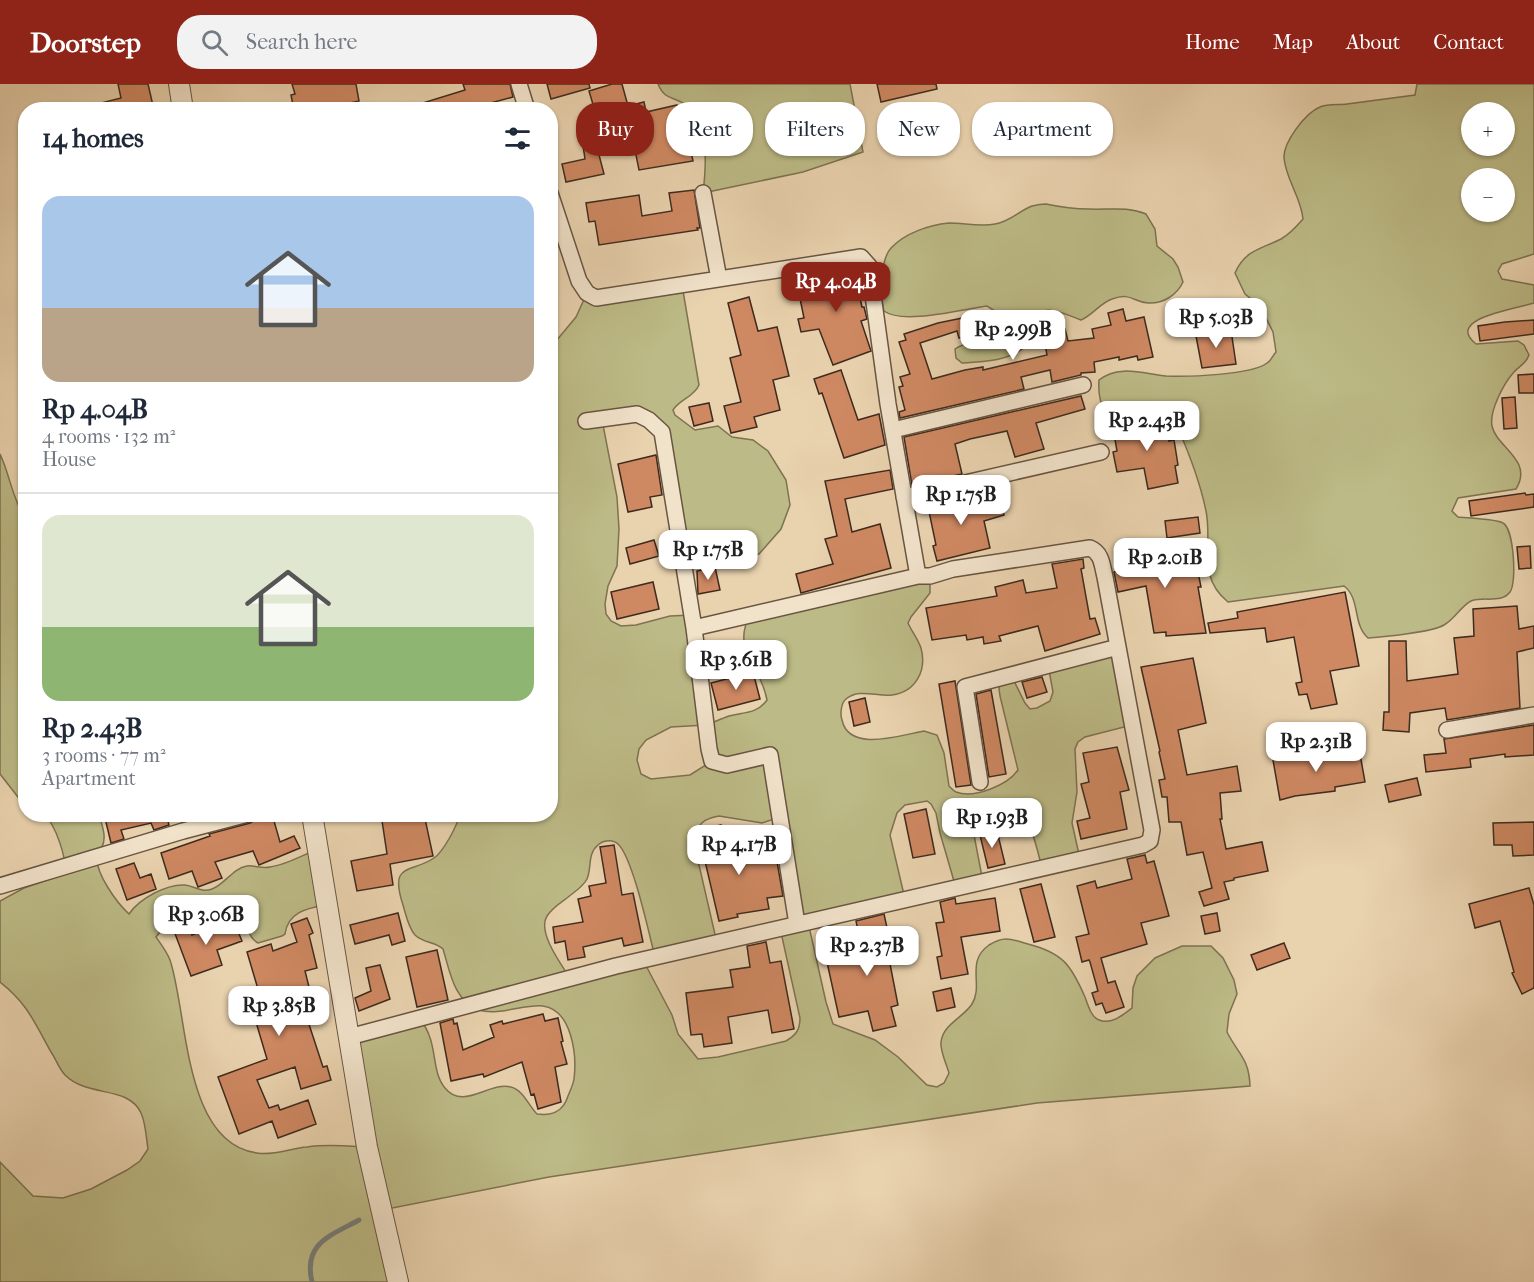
<!DOCTYPE html>
<meta charset="utf-8">
<style>
:root{--surface:#fff;--page:#f2f2f3;--text:#1f2937;--muted:#747a83;--line:#e0e1e3;--accent:#8f2418}
body{margin:0;font-family:"IM FELL French Canon",serif;background:var(--page);color:var(--text);height:100vh;display:flex;flex-direction:column;font-size:22px;white-space:nowrap}
*{box-sizing:border-box;margin:0}
p{font-size:20px;color:var(--muted)}
.icon{flex:none;width:33px;height:33px;fill:none;stroke:currentColor;stroke-width:2;stroke-linecap:round;stroke-linejoin:round}
.map{position:relative;flex:1;overflow:hidden}
.panel{position:absolute;left:18px;top:18px;width:540px;height:720px;display:flex;flex-direction:column;background:var(--surface);border-radius:24px;box-shadow:0 2px 4px #0004}
.panel>*{flex:none}
.hud{position:absolute;left:576px;top:18px;width:570px;height:54px;display:flex;gap:12px}
.fabs{position:absolute;left:1461px;top:18px;display:grid;gap:12px}
.fabs a{display:grid;place-items:center;width:54px;height:54px;border-radius:50%;background:var(--surface);box-shadow:0 2px 4px #0004;font-size:30px}
.price{position:absolute;translate:-50% -51px;padding:0 14px;border-radius:12px;background:#fff;color:#222;font-size:20px;line-height:39px;filter:drop-shadow(0 2px 3px #0008)}
.price::after{content:'';position:absolute;left:50%;top:36px;width:18px;height:14px;margin-left:-9px;background:inherit;clip-path:polygon(0 0,100% 0,50% 100%)}
.price.on{background:var(--accent);color:#fff}
ul{padding:0;list-style:none}
li{display:grid;align-content:center;gap:12px;height:318px;padding:0 24px}
li+li{border-top:2px solid var(--line)}
li span{display:grid;place-items:center;height:186px;border-radius:18px;color:#555}
li>.icon{margin-inline-start:auto}
span .icon{width:108px;height:108px;fill:#fffc;stroke-width:1}
li b{font-size:26px}
h2{display:flex;justify-content:space-between;align-items:center;height:72px;padding:0 24px;font-size:26px}
.tag{padding:0 21px;border-radius:24px;background:var(--surface);box-shadow:0 2px 4px #0004;font-size:21px;line-height:54px}
.tag.on{background:var(--accent);color:#fff}
header{display:flex;align-items:center;gap:36px;box-sizing:border-box;height:84px;padding:0 30px;background:var(--accent);color:#fff}
header strong{font-size:28px}
nav{display:flex;gap:33px;margin-inline-start:auto;font-size:21px}
.search{width:420px;height:54px;background:var(--page);display:flex;align-items:center;gap:15px;box-sizing:border-box;padding:0 21px;border-radius:24px;color:var(--muted);font-size:22px}
.map>svg:first-child{display:block}
</style>
<header>
<strong>Doorstep</strong>
<div class="search"><svg class="icon" aria-label="search" viewBox="0 0 24 24"><circle cx="10" cy="10" r="6"/><path d="M15 15l6 6"/></svg>Search here</div>
<nav><a>Home</a><a>Map</a><a>About</a><a>Contact</a></nav>
</header>
<div class="map">
<svg width="1534" height="1198" viewBox="0 0 1534 1198">
<rect width="100%" height="100%" fill="#e9d2ae"/>
<filter id="stains"><feTurbulence type="fractalNoise" baseFrequency=".00333" numOctaves="4"/><feColorMatrix values="0 0 0 0 .2 0 0 0 0 .09 0 0 0 0 .02 0 0 0 .5 -.17"/></filter>
<radialGradient id="worn" r=".72"><stop offset=".6" stop-color="#630" stop-opacity="0"/><stop offset="1" stop-color="#630" stop-opacity=".3"/></radialGradient>
<path fill="#bcba86" stroke="#7d7252" stroke-width="1.5" fill-rule="evenodd" d="M658,0h192l13,68 -60,20 -100,21c3,-25 7,-71 -17,-88 -12,-9 -21,-4 -28,-21z
M1417,0h117v170l-32,10 -4,7 4,8 32,6v18c-14,5 -91,15 -58,41l42,-3 6,4 5,10c-3,9 -9,10 -15,17 -10,11 -25,39 -22,54 4,21 42,34 24,63l-58,9 -6,13 6,6c9,1 39,2 45,6 11,6 14,60 7,69 -9,12 -26,4 -39,9 -10,5 -16,18 -27,24 -11,7 -61,12 -76,13 -16,-14 -7,-39 -24,-52l-116,16c-32,-26 -15,-57 -22,-91 -6,-29 -17,-58 -29,-85 -18,-25 -40,-8 -65,-7 -12,-12 -14,-23 -13,-39 20,-16 45,-6 67,-4 22,1 85,-1 101,-13 4,-2 6,-8 9,-11l-3,-20 -13,-26 -15,-12 -10,-21c10,-23 26,-24 46,-34 9,-5 16,-13 22,-20 -2,-22 -17,-39 -19,-61 -1,-15 21,-45 36,-51 7,-3 19,-2 27,-3 23,-3 46,-6 68,-9zM1472,28h32v34h-32zM1472,94h32v34h-32z
M1046,120c14,3 28,5 43,5 20,1 38,-3 57,5l9,15 2,17 16,13 5,8 5,15c-6,13 -20,22 -35,21 -15,-1 -17,-11 -36,-4 -12,4 -19,16 -31,21 -17,-6 -45,-22 -48,8 -1,7 0,11 -6,17 -16,16 -44,17 -65,18l-6,-5 -1,-9c14,-10 37,-5 46,-23l-6,-15 -8,-5c-24,3 -84,19 -103,5 -4,-15 -4,-51 7,-63 14,-15 38,-23 58,-25 15,0 31,4 46,1 14,-2 24,-13 37,-18 4,-1 9,-2 14,-2z
M682,201l17,100c-5,12 -19,14 -26,25l2,5 20,15 23,-4 14,11 21,3 15,11 18,29 4,25 -9,24 -22,25 -32,6h-19l-12,-5 -10,-13 -24,-110 -13,-12 -46,5 14,72 2,32 -2,37 -9,20 -3,18 1,10 5,7 10,5 15,-1 34,-9 22,-1 14,110c8,-3 15,-6 23,-9 15,-4 28,-2 38,-16 -6,-35 -36,-50 -17,-85l180,-39v17l-19,24 -3,6c4,9 10,16 13,25 6,22 -5,44 -29,47 -15,2 -33,-7 -46,4 -5,4 -6,15 -4,21 7,33 59,15 82,11l13,4 7,18 5,33c2,2 4,5 7,6 18,7 52,-7 62,-22l-18,-74 -1,-7 3,-11 9,-3 14,28 5,6 7,-1 13,-7 3,-9 -5,-27 70,-18 14,78 -47,12 -7,5 -3,7 2,43 -5,31 8,36 -38,9c-6,-23 -10,-48 -30,-63l-6,3 -8,14 -24,13 9,47 -27,6 -16,-55 -4,-20 -5,-9 -4,-3 -22,4 -8,8 -7,22 15,64 -97,23 18,80 7,22 42,16 23,17 29,28 10,2 7,-4 5,-10c-3,-10 -9,-22 -8,-31 2,-18 23,-25 31,-38 12,-19 -7,-42 17,-59 5,-3 11,-6 17,-6 7,0 15,3 22,5 35,9 43,21 57,53 3,8 6,20 14,23 12,5 24,-5 33,-12l1,-20 4,-12 18,-18 27,-12h29l12,12 11,22 3,14 -8,20 -2,18c11,22 22,26 23,54l-213,17 -488,74 -167,33 16,72h-398v-120l33,34 30,2 28,-9 36,-19 13,-9 8,-12c-2,-12 -2,-25 -7,-36 -13,-28 -53,-15 -76,-38 -6,-6 -9,-16 -14,-23 -17,-30 -23,-48 -51,-70v-81l24,-13 41,-14c2,-14 -9,-50 -21,-59h55c3,10 8,22 3,32 -1,4 -4,5 -5,9 -2,17 20,47 32,58 10,-15 37,-30 56,-29 10,1 16,8 27,4 12,-4 21,-21 35,-23 7,-1 15,3 23,1 16,-2 33,-12 48,-18l10,55c-19,4 -40,7 -43,30l-3,2 -24,7c-12,-7 -8,-19 -21,-28 -10,3 -21,8 -33,11 -6,2 -8,0 -14,-2 -12,-4 -27,3 -34,13 5,7 11,15 14,23 18,54 13,183 87,193 17,3 34,-5 50,-6 20,-3 40,-1 60,0l-18,-110 71,-19c3,5 7,11 9,17 7,16 4,39 16,53 18,23 45,-7 66,-1 12,3 18,19 26,27 15,2 26,-2 31,-18 2,-5 5,-11 6,-17 3,-24 -2,-69 -31,-73 -18,-2 -45,10 -64,4 -25,-9 -29,-38 -36,-61 -7,-7 -20,-6 -28,-14 -7,-8 -9,-20 -12,-30 -14,-43 7,-31 31,-47 9,-6 24,-33 25,-43l91,-1 1,-467 25,-30 11,-24zM706,641l6,36 -22,14 -39,4 -10,-5 -4,-14 2,-11 7,-9 25,-13zM719,732l43,7 18,-6 17,107 -17,4 20,90c0,12 -4,17 -14,23l-68,16 -20,2 -20,-25 -6,-19 -29,-55 -73,18c-9,-14 -33,-46 -23,-62 5,-8 13,-13 20,-18 7,-6 16,-11 20,-19 5,-11 0,-25 11,-34 5,-5 15,-6 20,-1 15,14 31,90 37,113l62,-14 -24,-104c6,-15 9,-20 26,-23z
M0,370c10,21 12,44 25,64v288l-25,-32z"/>
<g fill="none" stroke-linecap="round" stroke-linejoin="round">
<path stroke="#777e79" stroke-width="5" d="M312,1198c-9,-39 18,-46 47,-62"/>
</g>
<path fill="#ce8862" stroke="#3e2b1e" stroke-width="1.5" d="M118,0h30l6,26h-57v-6l24,-6z
M292,0h64l3,17 -40,9h-25l-3,-15 4,-1z
M463,0h47l3,13 -48,13h-52v-4l52,-16z
M547,0h42l1,4 -39,11z
M612,0h10l6,22 16,-4 2,10 31,-7 6,25h3l7,31 -54,9 -4,-20 -36,5 5,19 -38,8 -4,-18 23,-5 -4,-27 19,-4 -11,-37z
M877,0h59l1,5 -56,13z
M694,106l6,38h-3l1,2 -99,15 -4,-24 -6,1 -3,-19 53,-8 3,21 30,-5 -3,-18z
M857,183l3,3 1,9 -5,1 6,27h2l3,12 -6,2 10,30 -38,14 -14,-36 -18,3 -3,-13 6,-1 -7,-34 19,-4 -2,-6z
M749,213l9,34 19,-4 12,49 -16,4 7,30 -26,7 3,10 -26,6 -7,-27 17,-4 -11,-44 11,-3 -13,-52z
M1123,225l3,12 18,-4 9,40 -15,3 -1,-4 -18,4v-3l-25,5 1,10 -14,1v2l-29,7 -2,-12 -29,7 3,12 -124,29 -1,-6 6,-2 -6,-23 4,-1 -3,-9 10,-3 -11,-32 7,-2 -2,-6 34,-11 49,-10 4,18 -32,7 -2,-7 -37,12 12,36 33,-9 18,-3v3l64,-15 -6,-33 14,-2 2,11 8,-2 3,12 26,-3 -2,-9 19,-4 -3,-12z
M1534,236v14l-54,7 -2,-15 27,-4z
M1231,246l5,34 -34,4 -6,-32z
M841,286l17,50 21,-6 6,31 -41,13 -22,-65 -3,1 -5,-15z
M1534,290v19h-15l-1,-18z
M1081,312l4,13 -49,14 8,26 -29,8 -8,-26 -37,8 -15,5 7,30 -50,11 -8,-48z
M1515,313l2,31 -13,1 -2,-31z
M709,319l4,18 -19,5 -5,-19z
M1166,336l3,21 5,-1 4,25 -3,1 3,17 -30,6 -4,-21 -27,4 -4,-20 4,-1 -4,-23z
M656,371l6,40 -12,2 2,10 -24,5 -10,-48z
M890,386l3,19 -48,10 7,33 28,-8 11,44 -90,25 -5,-19 37,-10 -8,-25 12,-3 -12,-55z
M966,409l3,15 31,-8 4,15 -20,6 6,27 -53,13 -4,-15 3,-1 -9,-43z
M1525,409l1,2 8,-1v13l-63,9 -2,-15z
M1198,433l2,16 -33,5 -2,-17z
M654,456l5,16 -29,8 -4,-16z
M1176,456l6,35 16,-3 3,15h-3l8,46 -40,3v-4l-12,1 -8,-47 -28,6 -4,-20 19,-5 -3,-19z
M1530,462l1,22 -12,1 -2,-22z
M1083,475l1,9 -3,1 9,50 5,-1 5,16 -55,17 -7,-25 -39,10 2,5 -17,3 -1,-7 -16,3 -1,-5 -34,5 -6,-32 71,-12 -2,-9 28,-7 3,13 31,-5 -5,-24z
M715,483l5,23 -22,4 -1,-23z
M653,498l6,27 -42,10 -6,-27z
M1345,508l14,74 -29,5 7,33 -26,5 -4,-15 -8,1 -3,-12 6,-1 -8,-45 -27,5 -2,-14 -55,5 -2,-10 30,-5 -1,-6z
M1517,522l2,23 15,-3v22l-17,4 3,56 -73,12 -2,-12 -35,5 -1,19 -26,-2 1,-18h5v-71h17l1,40 51,-7 -4,-36 20,-2 -1,-27z
M1193,574l13,65 -28,7 9,45 50,-9 4,25 -21,2 2,26h-2l6,30 36,-7 6,29 -34,7v2l-10,2 5,17 -25,7 -5,-14 13,-4 -9,-36 -16,3 -6,-33h-12l-2,-25h-5l-3,-17 6,-1 -6,-27 1,-1 -19,-84z
M753,588l7,27 -42,11 -7,-27z
M1042,593l5,15 -20,6 -5,-16z
M955,597l16,104 -15,2 -17,-103z
M991,606l15,84 -17,3 -13,-83z
M865,614l5,24 -16,4 -5,-24z
M1534,641v30l-29,2v-3l-35,5 1,8 -45,5 -2,-17 22,-2 -2,-14z
M1117,663l12,43 -9,2 7,37 -46,10 -4,-18 13,-3 -9,-34 8,-2 -6,-29z
M1329,665l2,9 29,-4 5,28 -30,5v4l-40,5 -15,4 -7,-40 32,-6 -1,-2z
M1417,694l4,17 -32,7 -4,-17z
M926,725l9,45 -22,4 -9,-44z
M104,730h62l3,11 -15,5 -3,-7 -30,7 3,9 -13,4z
M257,730h15l8,28 14,-6 6,12 -41,17 -6,-14 -38,11 7,16 -24,9 -6,-16 -23,8 -8,-26 49,-17 -1,-2 41,-11 5,-3z
M381,730h43l9,42 -43,8 3,21 -36,6 -6,-30 36,-7z
M1534,738v33l-21,1 -1,-11h-18l-1,-22z
M721,741l8,31 46,-6 8,46 -16,2 2,11 -32,5 1,3 -19,4 -21,-90z
M997,747l8,33 -17,4 -8,-33z
M614,761l8,50 11,-2 10,49 -19,4 -2,-8 -39,9 2,10 -17,3 -3,-19 -10,2 -2,-16 30,-5 -5,-23 13,-3 -2,-10 17,-3 -6,-36z
M1145,771l2,8 7,-2 15,55 -28,7 6,21 -46,14 7,25 7,-2 9,26 -18,6 -4,-10 -6,2 -4,-12 6,-2 -8,-29 -1,-2 -7,2 -6,-25 13,-3 -12,-48 18,-5 2,7 35,-9 -5,-20z
M134,779l6,15 11,-4 5,15 -29,11 -11,-31z
M1041,800l14,53 -21,5 -14,-53z
M1529,804l5,17v83l-12,6 -10,-21 2,-1 -14,-51 -25,7 -6,-24z
M955,814l1,6 39,-6 5,33 -39,6 7,37 -27,5 -4,-22 5,-1 -6,-33 8,-1 -4,-20z
M398,829l7,28 -13,4 -3,-10 -34,9 -5,-19z
M1217,829l3,18 -15,3 -4,-18z
M884,830l5,23 -4,1 13,67 -7,2 5,19 -23,5 -5,-20 -29,6 -12,-55 36,-8 -7,-33z
M307,834l6,15 -4,2 8,33 -12,3 9,36 -10,2 19,58 4,-1 4,14 -30,9 -6,-22 -38,13 12,28 9,-3 2,5 28,-10 8,24 -38,14 -6,-17 -33,13 -21,-57 49,-18 -20,-67 11,-3 -11,-37 24,-8 2,7 24,-9 -6,-18z
M233,835l9,22 -25,9 5,15 -31,11 -17,-45 15,-6 3,10z
M766,858l4,21 11,-2 13,68 -22,4 -4,-23 -40,7 4,26 -28,4 -2,-13 -11,1 -5,-42 47,-6 -3,-17 20,-3 -3,-21z
M1284,859l6,15 -33,12 -6,-15z
M437,866l11,50 -31,7 -11,-50z
M380,881l10,34 -31,12 -4,-13 16,-7 -5,-23z
M951,904l4,19 -18,4 -4,-19z
M543,930l2,7 13,-3 5,23 -2,1 6,22 -12,3 6,35 -23,7 -4,-15 -3,1 -9,-33 -38,15 -1,-3 -32,7 -11,-58 13,-4 1,5 3,-1 6,27 31,-13 -4,-12 12,-4 1,3z"/>
<g fill="none" stroke-linecap="round" stroke-linejoin="round">
<defs>
<path id="minor" d="M519,0l8,26
M703,109l16,86
M586,337l51,-7 12,6 13,12 32,196 15,121 3,12 15,4 43,-10 27,169
M893,346l190,-45
M904,413l197,-45
M694,544l224,-52
M1447,646l87,-15
M980,698l-15,-95 153,-40
M0,802l183,-55 65,-17
M349,953l267,-71 527,-121 7,-4 2,-11 -47,-253c-3,-12 -3,-24 -15,-29l-137,21 -23,7h-12l-30,-172 -19,-138 -8,-9 -265,41 -9,-5 -8,-12 -29,-88"/>
<path id="tertiary" d="M179,0l4,26
M312,730l55,333 31,135"/>
</defs>
<use href="#minor" stroke="#695542" stroke-width="18"/>
<use href="#tertiary" stroke="#695542" stroke-width="22"/>
<use href="#minor" stroke="#f1e2ca" stroke-width="15"/>
<use href="#tertiary" stroke="#f1e2ca" stroke-width="20"/>
</g>
<rect width="100%" height="100%" filter="url(#stains)"/>
<rect width="100%" height="100%" fill="url(#worn)"/>
</svg>
<div class="fabs">
<a>+</a>
<a>−</a>
</div>
<b class="price on" style="left:836px;top:229px">Rp 4.04B</b>
<b class="price" style="left:1216px;top:265px">Rp 5.03B</b>
<b class="price" style="left:1013px;top:277px">Rp 2.99B</b>
<b class="price" style="left:1147px;top:368px">Rp 2.43B</b>
<b class="price" style="left:961px;top:442px">Rp 1.75B</b>
<b class="price" style="left:708px;top:497px">Rp 1.75B</b>
<b class="price" style="left:1165px;top:505px">Rp 2.01B</b>
<b class="price" style="left:736px;top:607px">Rp 3.61B</b>
<b class="price" style="left:1316px;top:689px">Rp 2.31B</b>
<b class="price" style="left:992px;top:765px">Rp 1.93B</b>
<b class="price" style="left:739px;top:792px">Rp 4.17B</b>
<b class="price" style="left:206px;top:862px">Rp 3.06B</b>
<b class="price" style="left:867px;top:893px">Rp 2.37B</b>
<b class="price" style="left:279px;top:953px">Rp 3.85B</b>
<div class="hud">
<a class="tag on">Buy</a>
<a class="tag">Rent</a>
<a class="tag">Filters</a>
<a class="tag">New</a>
<a class="tag">Apartment</a>
</div>
<section class="panel">
<h2>14 homes<svg class="icon" aria-label="filters" viewBox="0 0 24 24"><path d="M4 7h16M4 17h16"/><circle cx="9" cy="7" r="2"/><circle cx="15" cy="17" r="2"/></svg></h2>
<ul>
<li><span style="background:linear-gradient(#a9c7e8 60%,#b9a48a 0)"><svg class="icon" aria-label="home" viewBox="0 0 24 24"><path d="M3 11l9-7 9 7M6 9v11h12V9"/></svg></span><div><b>Rp 4.04B</b><p>4 rooms · 132 m²</p><p>House</p></div></li>
<li><span style="background:linear-gradient(#dfe7d0 60%,#8fb573 0)"><svg class="icon" aria-label="home" viewBox="0 0 24 24"><path d="M3 11l9-7 9 7M6 9v11h12V9"/></svg></span><div><b>Rp 2.43B</b><p>3 rooms · 77 m²</p><p>Apartment</p></div></li>
</ul>
</section>
</div>
